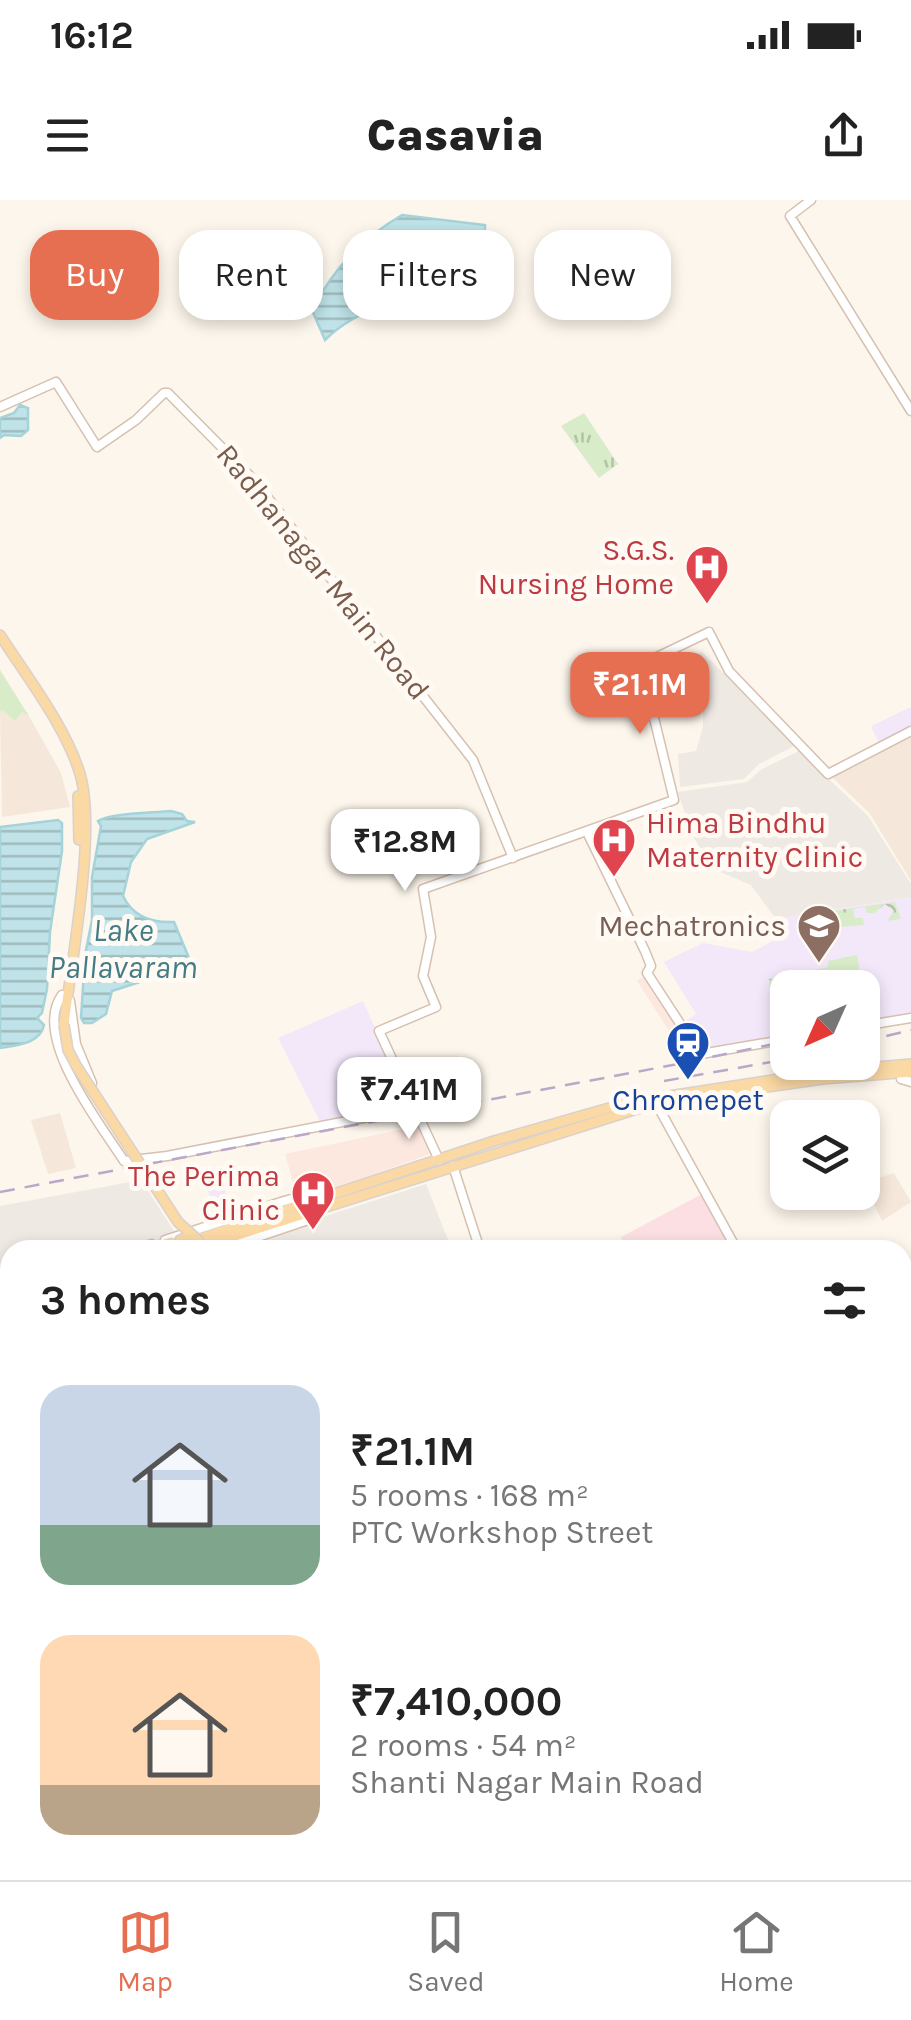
<!DOCTYPE html>
<meta charset="utf-8">
<style>
:root{--surface:#fff;--page:#f2f2f2;--text:#222;--muted:#767676;--line:#e0e0e0;--accent:#e76f51}
body{margin:0;font-family:Karla,sans-serif;background:var(--page);color:var(--text);height:100vh;display:flex;flex-direction:column;font-size:38px;white-space:nowrap}
*{box-sizing:border-box;margin:0}
p{font-size:32px;color:var(--muted)}
.icon{flex:none;width:55px;height:55px;fill:none;stroke:currentColor;stroke-width:2;stroke-linecap:round;stroke-linejoin:round}
.map{position:relative;flex:1;overflow:hidden}
.side{position:absolute;left:0px;top:1040px;width:912px;height:640px;display:flex;flex-direction:column;background:var(--surface);border-radius:30px 30px 0 0;box-shadow:0 5px 15px #0003}
.side>*{flex:none}
.banner{position:absolute;left:30px;top:30px;width:852px;height:90px;display:flex;gap:20px}
.needle{width:65px;rotate:225deg}
.tools{position:absolute;left:770px;top:770px;display:grid;gap:20px}
.tools a{display:grid;place-items:center;width:110px;height:110px;border-radius:20px;background:var(--surface);box-shadow:0 5px 15px #0003;font-size:50px}
.price{position:absolute;translate:-50% -85px;padding:0 22px;border-radius:20px;background:#fff;color:#222;font-size:32px;line-height:65px;filter:drop-shadow(0 2px 5px #0008)}
.price::after{content:'';position:absolute;left:50%;top:60px;width:30px;height:22px;margin-left:-15px;background:inherit;clip-path:polygon(0 0,100% 0,50% 100%)}
.price.selected{background:var(--accent);color:#fff}
ul{padding:0;list-style:none}
li{display:flex;align-items:center;gap:30px;height:250px;padding:0 40px}
li span{display:grid;place-items:center;flex:none;width:280px;height:200px;border-radius:30px;color:#555}
li>.icon{margin-inline-start:auto}
span .icon{width:120px;height:120px;fill:#fffc;stroke-width:1}
li b{font-size:42px}
h2{display:flex;justify-content:space-between;align-items:center;height:120px;padding:0 40px;font-size:42px}
.pill{padding:0 35px;border-radius:30px;background:var(--surface);box-shadow:0 5px 15px #0003;font-size:35px;line-height:90px}
.pill.selected{background:var(--accent);color:#fff}
.status{display:flex;justify-content:space-between;align-items:center;height:70px;padding:0 50px;background:var(--surface);direction:ltr}
.status svg{height:28px;fill:currentColor}
header{display:flex;justify-content:space-between;align-items:center;height:130px;padding:0 40px;background:var(--surface);font-size:45px;font-weight:800}
.tabs{display:flex;justify-content:space-around;align-items:center;height:140px;border-top:2px solid var(--line);background:var(--surface);font-size:28px;color:var(--muted)}
.tabs a{display:grid;justify-items:center;gap:5px}
.tabs .selected{color:var(--accent)}
.map>svg:first-child{display:block}
</style>
<div class="status"><b>16:12</b><svg viewBox="0 0 49 12"><path d="M0 12V9h3v3zM5 12V6h3v6zM10 12V3h3v9zM15 12V0h3v12zM26 1h20v11H26zM47 4h2v5h-2z"/></svg></div>
<header><svg class="icon" aria-label="menu" viewBox="0 0 24 24"><path d="M4 6h16M4 12h16M4 18h16"/></svg>Casavia<svg class="icon" aria-label="share" viewBox="0 0 24 24"><path d="M12 15V3M7 8l5-5 5 5M5 13v7h14v-7"/></svg></header>
<div class="map">
<svg width="911" height="1680" viewBox="0 0 911 1680">
<defs>
<pattern id="forest-crowns" width="20" height="18" patternUnits="userSpaceOnUse" patternTransform="scale(2.5)"><rect width="20" height="18" fill="#d8ecc9"/><path d="M2 6a3 3 0 1 1 6 0M12 15a3 3 0 1 1 6 0" fill="none" stroke="#b4c2a5"/></pattern>
<pattern id="park-tufts" width="24" height="20" patternUnits="userSpaceOnUse" patternTransform="scale(2.5)"><rect width="24" height="20" fill="#d8ecc9"/><path d="M3 7l-1-3M5 7V3M7 7l1-3M15 17l-1-3M17 17v-4M19 17l1-3" fill="none" stroke="#b4c2a5"/></pattern>
<pattern id="water-rules" width="6" height="5" patternUnits="userSpaceOnUse" patternTransform="scale(2.5)"><rect width="6" height="5" fill="#bfe3e8"/><path d="M0 2.5h6" fill="none" stroke="#a0bbbe"/></pattern>
</defs>
<rect width="100%" height="100%" fill="#fdf6ec"/>
<path fill="#f5e8da" d="M3,510l20,2 6,4 32,57 9,34 -68,10 -2,-105z
M911,535v146l-41,-67 -39,-38z
M60,913l16,55 -28,6 -17,-54z
M894,973l17,29 -29,19 -18,-38z
M10,1115v118l-10,2v-117z"/>
<path fill="#fde8e0" d="M647,774l50,78 -12,4 -48,-75z
M418,926l12,28 -91,33 -27,7 -16,-1 -11,-39z"/>
<path fill="#efe9e4" d="M702,452l94,93 -37,19 -15,15 -64,8 -2,-33 18,-3 7,-24v-17l-15,-54z
M799,551l69,65 43,68v13l-135,22 -25,-34 -38,-16 -22,-36 -13,-41 69,-10 15,-13z
M141,980l33,51 -2,6 -43,13h-119v35l-10,5v-84z
M426,984l26,66h-232z
M323,1670h433l-23,10h-422z"/>
<path fill="#f3e8fa" d="M911,507v21l-32,16 -8,-18z
M911,697v118l-48,8 -1,-35h-74l-1,49 -84,15 -19,-30 12,-8 -32,-52 39,-19 49,9 32,-17 -8,-16z
M363,801l46,104 -89,17 -42,-84z
M217,970l17,44 -14,5 -20,-45z"/>
<path fill="#fbdfe3" d="M702,994l32,56h-108l-5,-13z"/>
<path fill="#d8ecc9" d="M0,470l29,46 -7,-4 -7,9 -12,-11 -3,2z"/>
<path fill="url(#forest-crowns)" d="M895,702l6,17 -14,2 7,-10 -9,-7 -11,9h-7l-2,-6 -12,2 2,9h8l1,7 -36,3 -3,-16z
M857,755l3,18 -90,18 -1,-12 59,-12v-6z"/>
<path fill="url(#park-tufts)" d="M584,213l34,51 -19,14 -38,-52z"/>
<path fill="url(#water-rules)" stroke="#a5d3da" stroke-width="2.5" d="M402,15l83,10v10l17,44c-59,13 -133,17 -177,61l-13,-30c22,-42 49,-71 90,-95z
M20,205l8,3v22l-7,6 -17,-1 -4,3v-20l14,-5z
M171,611l11,3 5,7 8,1 -48,17 -16,23 -8,34c10,21 30,27 51,26l15,36 -31,18 -46,15 -6,23 -14,9h-8l-3,-5 4,-63 7,-35v-43l9,-51 -3,-5c11,-8 55,-8 73,-10z
M58,620l4,3v28l-12,81 -3,57 -5,24 -5,5 7,7c-4,19 -27,20 -44,23v-221z"/>
<g fill="none" stroke-linecap="round" stroke-linejoin="round">
<defs>
<path id="secondary" d="M811,0l-21,16 121,195
M0,207l56,-25 41,65 39,-27 28,-27h4l85,86 220,281 40,98
M587,632l58,119 6,15 -4,7 34,52
M62,795c-31,42 39,130 62,166l43,-5 247,-48
M70,801l6,43 16,39
M862,826l49,-8
M701,854l87,-15
M901,879l10,3
M656,903l81,147
M439,960l-60,-129 57,-24 -13,-31 8,-39 -8,-48 251,-89 -19,-78 -19,-55 73,-35 20,39 99,103 83,-43
M453,966l27,84
M165,1040l119,-39 18,-5 6,2
M132,1050l20,-6
M219,1050l98,-33 2,-9
M0,1093l10,-7
M0,1322l10,-3
M902,1441l9,12
M902,1510l9,-5
M902,1620l9,2
M478,1670l15,10
M461,1680l5,-10"/>
<path id="primary" d="M0,435c27,42 66,92 80,139 17,58 -9,187 -16,251
M78,596l1,44
M145,1050l26,-8
M165,1050l329,-109 136,-39 201,-31 80,-7
M190,1050l466,-147 167,-24 88,-7
M0,1099l10,-3
M0,1109l10,1"/>
</defs>
<use href="#secondary" stroke="#d6c0b0" stroke-width="11"/>
<use href="#primary" stroke="#dad1cd" stroke-width="12"/>
<use href="#secondary" stroke="#fff" stroke-width="8"/>
<use href="#primary" stroke="#fbd9a5" stroke-width="9"/>
<path stroke="#b9a8c9" stroke-width="2.5" stroke-dasharray="15 10" stroke-linecap="butt" d="M862,842l49,-12
M664,881l124,-22
M0,992l678,-128 110,-23"/>
<defs>
<path id="primary-bridge" d="M64,825l4,25 9,17 101,155 20,18 1,10
M180,1050v-10l10,-5"/>
</defs>
<use href="#primary-bridge" stroke="#dad1cd" stroke-width="12" stroke-linecap="butt"/>
<use href="#primary-bridge" stroke="#fbd9a5" stroke-width="9"/>
</g>
<defs>
<symbol id="hospital-pin" viewBox="-11 -11 22 30"><path d="M0 17L-7.5 6A9.5 9.5 0 1 1 7.5 6Z" fill="#e0444e" stroke="#fffaf3"/><path d="M-5-5h3v3.5h4V-5h3V5h-3V1.5h-4V5h-3Z" fill="#fff"/></symbol>
<symbol id="university-pin" viewBox="-11 -11 22 30"><path d="M0 17L-7.5 6A9.5 9.5 0 1 1 7.5 6Z" fill="#8d6e63" stroke="#fffaf3"/><path d="M0-5L7-2L0 1L-7-2ZM-4 1L0 2.5L4 1V4Q0 6-4 4Z" fill="#fff"/></symbol>
<symbol id="station-pin" viewBox="-11 -11 22 30"><path d="M0 17L-7.5 6A9.5 9.5 0 1 1 7.5 6Z" fill="#1a4fb4" stroke="#fffaf3"/><path d="M-3-6H3Q5-6 5-4V2Q5 4 3 4L4.5 6H3L1.5 4h-3L-3 6H-4.5L-3 4Q-5 4-5 2V-4Q-5-6-3-6ZM-3.5-4v3h7v-3ZM-3.5 1v1.5H-2V1ZM2 1v1.5H3.5V1Z" fill="#fff"/></symbol>
</defs>
<g fill-rule="evenodd">
<use href="#hospital-pin" x="682" y="342" width="50" height="68"/>
<use href="#hospital-pin" x="589" y="615" width="50" height="68"/>
<use href="#university-pin" x="794" y="701" width="50" height="68"/>
<use href="#station-pin" x="663" y="818" width="50" height="68"/>
<use href="#hospital-pin" x="288" y="968" width="50" height="68"/>
</g>
<g text-anchor="middle" stroke-width="10" stroke-linejoin="round" paint-order="stroke">
<g font-size="30" fill="#be3a42" stroke="#fffaf3" text-anchor="end">
<text x="674" y="360">S.G.S.<tspan x="674" dy="34">Nursing Home</tspan></text>
<text x="646" y="633" text-anchor="start">Hima Bindhu<tspan x="646" dy="34">Maternity Clinic</tspan></text>
<text x="280" y="986">The Perima<tspan x="280" dy="34">Clinic</tspan></text>
</g>
<g font-size="30" fill="#7a5c4d" stroke="#fffaf3">
<text transform="translate(323 372) rotate(51)" y="10">Radhanagar Main Road</text>
</g>
<g font-size="30" fill="#785e54" stroke="#fffaf3" text-anchor="end">
<text x="786" y="736">Mechatronics</text>
</g>
<g font-size="30" fill="#164399" stroke="#fffaf3">
<text x="688" y="910">Chromepet</text>
</g>
<g font-size="32" font-style="italic" fill="#437c86" stroke="#fffaf3">
<text x="123" y="741">Lake<tspan x="123" dy="37">Pallavaram</tspan></text>
</g>
</g>
</svg>
<div class="tools">
<a><svg class="needle" viewBox="-14 -14 28 28"><path d="M0-13l5 13h-10z" fill="#e53935"/><path d="M0 13l5-13h-10z" fill="#767676"/></svg></a>
<a><svg class="icon" aria-label="layers" viewBox="0 0 24 24"><path d="M12 4l9 5-9 5-9-5zM3 14l9 5 9-5"/></svg></a>
</div>
<b class="price selected" style="left:640px;top:537px">₹21.1M</b>
<b class="price" style="left:405px;top:694px">₹12.8M</b>
<b class="price" style="left:409px;top:942px">₹7.41M</b>
<div class="banner">
<a class="pill selected">Buy</a>
<a class="pill">Rent</a>
<a class="pill">Filters</a>
<a class="pill">New</a>
</div>
<section class="side">
<h2>3 homes<svg class="icon" aria-label="filters" viewBox="0 0 24 24"><path d="M4 7h16M4 17h16"/><circle cx="9" cy="7" r="2"/><circle cx="15" cy="17" r="2"/></svg></h2>
<ul>
<li><span style="background:linear-gradient(#c9d6e8 70%,#7fa58c 0)"><svg class="icon" aria-label="home" viewBox="0 0 24 24"><path d="M3 11l9-7 9 7M6 9v11h12V9"/></svg></span><div><b>₹21.1M</b><p>5 rooms · 168 m²</p><p>PTC Workshop Street</p></div></li>
<li><span style="background:linear-gradient(#ffd9b3 75%,#b9a48a 0)"><svg class="icon" aria-label="home" viewBox="0 0 24 24"><path d="M3 11l9-7 9 7M6 9v11h12V9"/></svg></span><div><b>₹7,410,000</b><p>2 rooms · 54 m²</p><p>Shanti Nagar Main Road</p></div></li>
</ul>
</section>
</div>
<nav class="tabs">
<a class="selected"><svg class="icon" aria-label="map" viewBox="0 0 24 24"><path d="M3 6l6-2 6 2 6-2v14l-6 2-6-2-6 2zM9 4v14M15 6v14"/></svg>Map</a>
<a><svg class="icon" aria-label="saved" viewBox="0 0 24 24"><path d="M7 4h10v16l-5-4-5 4z"/></svg>Saved</a>
<a><svg class="icon" aria-label="home" viewBox="0 0 24 24"><path d="M3 11l9-7 9 7M6 9v11h12V9"/></svg>Home</a>
</nav>
